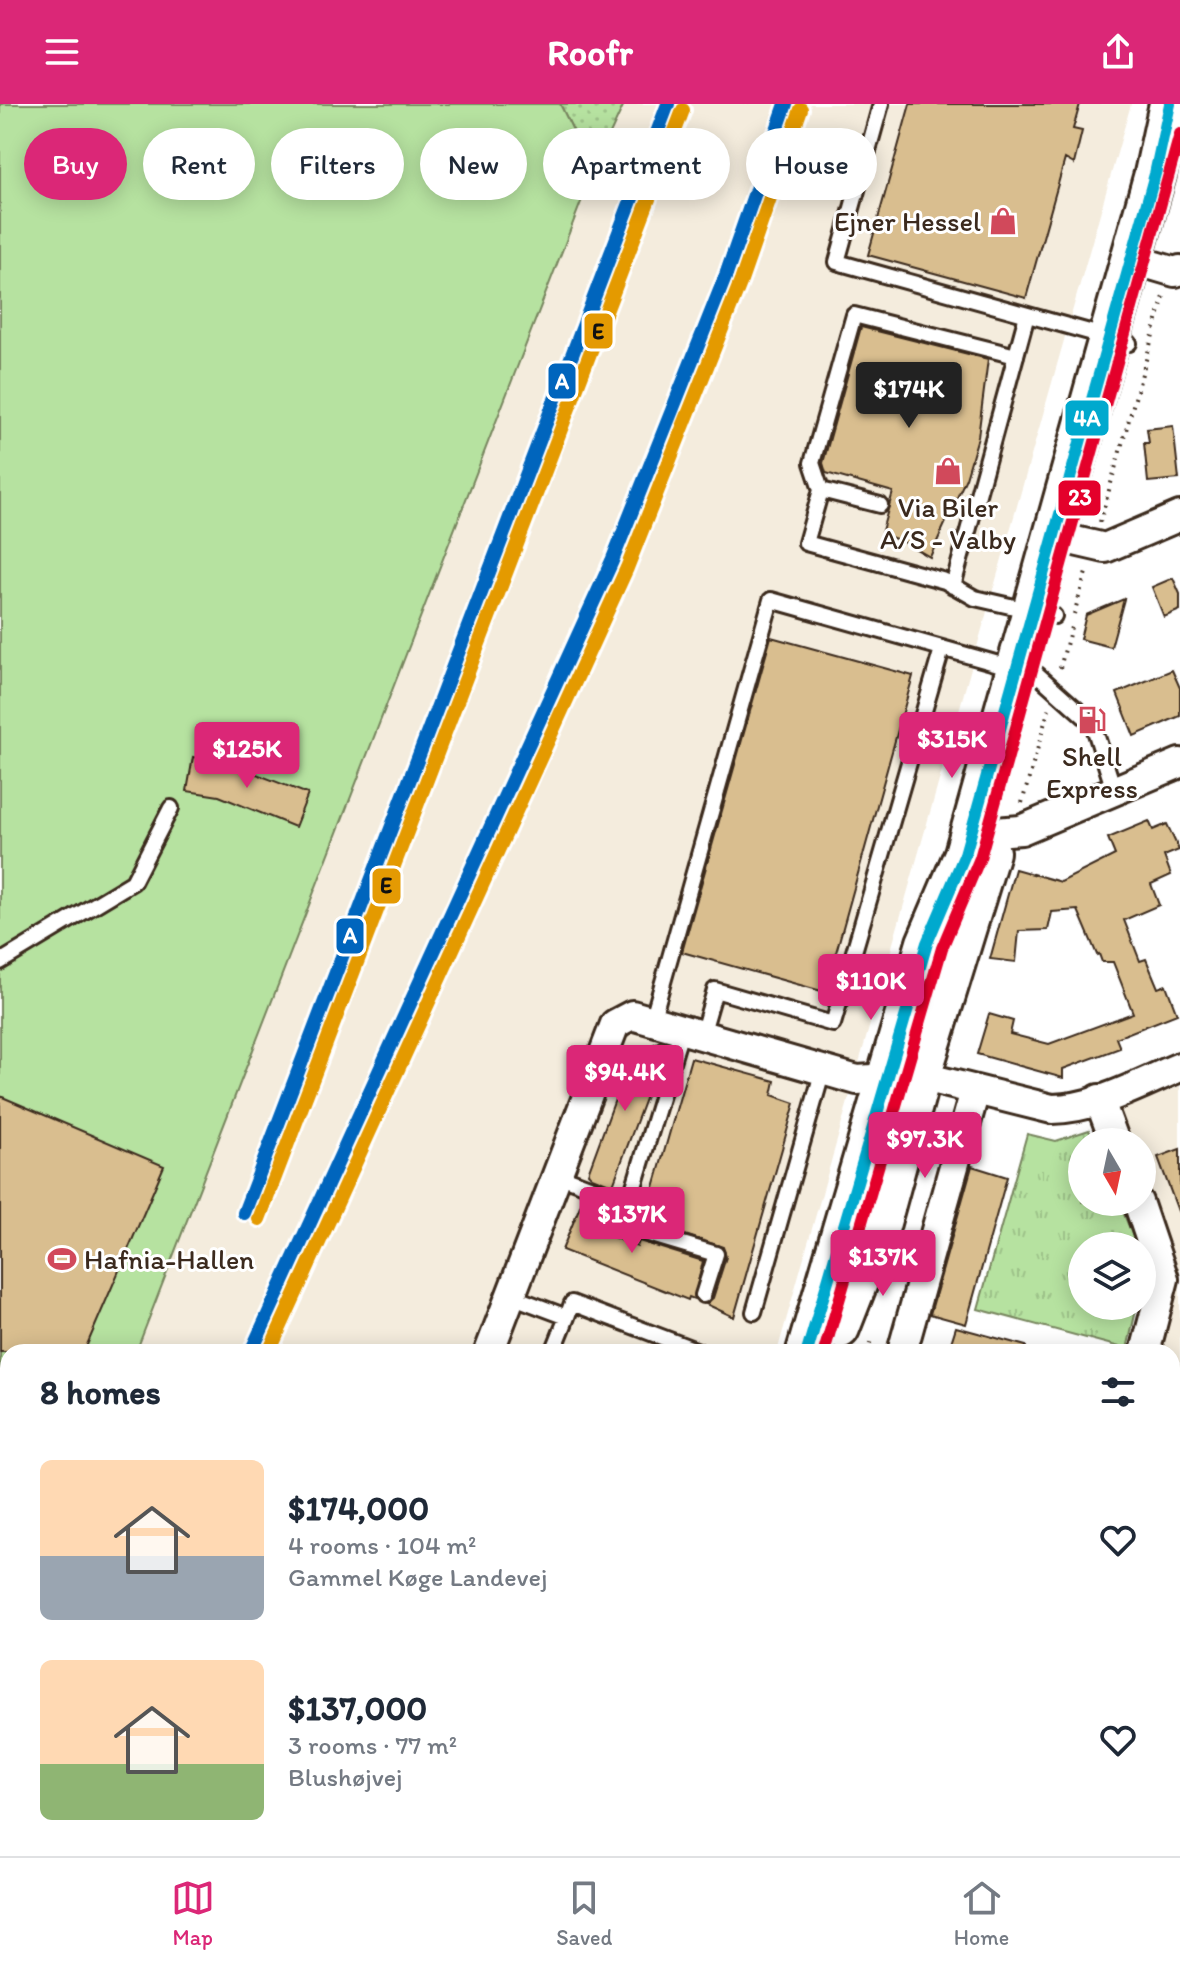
<!DOCTYPE html>
<meta charset="utf-8">
<style>
:root{--surface:#fff;--page:#f6f6f7;--text:#1f2937;--muted:#747a83;--line:#e0e1e3;--accent:#db2777}
body{margin:0;font-family:Itim,sans-serif;background:var(--page);color:var(--text);height:100vh;display:flex;flex-direction:column;font-size:30px;white-space:nowrap}
*{box-sizing:border-box;margin:0}
p{font-size:26px;color:var(--muted)}
.icon{flex:none;width:44px;height:44px;fill:none;stroke:currentColor;stroke-width:2;stroke-linecap:round;stroke-linejoin:round}
.map{position:relative;flex:1;overflow:hidden}
.side{position:absolute;left:0px;top:1240px;width:1180px;height:512px;display:flex;flex-direction:column;background:var(--surface);border-radius:24px 24px 0 0;box-shadow:0 4px 20px #0003}
.side>*{flex:none}
.guide{position:absolute;left:24px;top:24px;width:1132px;height:72px;display:flex;gap:16px}
.needle{width:52px;rotate:171deg}
.buttons{position:absolute;left:1068px;top:1024px;display:grid;gap:16px}
.buttons a{display:grid;place-items:center;width:88px;height:88px;border-radius:50%;background:var(--surface);box-shadow:0 4px 20px #0003;font-size:40px}
.price{position:absolute;translate:-50% -68px;padding:0 18px;border-radius:8px;background:var(--accent);color:#fff;font-size:26px;line-height:52px;filter:drop-shadow(0 2px 4px #0008)}
.price::after{content:'';position:absolute;left:50%;top:48px;width:24px;height:18px;margin-left:-12px;background:inherit;clip-path:polygon(0 0,100% 0,50% 100%)}
.price.selected{background:#222;color:#fff}
ul{padding:0;list-style:none}
li{display:flex;align-items:center;gap:24px;height:200px;padding:0 40px}
li span{display:grid;place-items:center;flex:none;width:224px;height:160px;border-radius:12px;color:#555}
li>.icon{margin-inline-start:auto}
span .icon{width:96px;height:96px;fill:#fffc;stroke-width:1}
li b{font-size:34px}
h2{display:flex;justify-content:space-between;align-items:center;height:96px;padding:0 40px;font-size:34px}
.pill{padding:0 28px;border-radius:36px;background:var(--surface);box-shadow:0 4px 20px #0003;font-size:28px;line-height:72px}
.pill.selected{background:var(--accent);color:#fff}
header{display:flex;justify-content:space-between;align-items:center;height:104px;padding:0 40px;background:var(--accent);color:#fff;font-size:36px;font-weight:700}
.dock{display:flex;justify-content:space-around;align-items:center;height:112px;border-top:2px solid var(--line);background:var(--surface);font-size:22px;color:var(--muted)}
.dock a{display:grid;justify-items:center;gap:4px}
.dock .selected{color:var(--accent)}
.map>svg:first-child{display:block}
</style>
<header><svg class="icon" aria-label="menu" viewBox="0 0 24 24"><path d="M4 6h16M4 12h16M4 18h16"/></svg>Roofr<svg class="icon" aria-label="share" viewBox="0 0 24 24"><path d="M12 15V3M7 8l5-5 5 5M5 13v7h14v-7"/></svg></header>
<div class="map">
<svg width="1180" height="1752" viewBox="0 0 1180 1752">
<defs>
<pattern id="grass-dots" width="8" height="8" patternUnits="userSpaceOnUse" patternTransform="scale(2)"><rect width="8" height="8" fill="#b6e2a0"/><path d="M2 2h.1M6 6h.1" fill="none" stroke="#9dc289" stroke-width="1.8" stroke-linecap="round"/></pattern>
<pattern id="park-tufts" width="24" height="20" patternUnits="userSpaceOnUse" patternTransform="scale(2)"><rect width="24" height="20" fill="#b6e2a0"/><path d="M3 7l-1-3M5 7V3M7 7l1-3M15 17l-1-3M17 17v-4M19 17l1-3" fill="none" stroke="#9dc289"/></pattern>
</defs>
<rect width="100%" height="100%" fill="#fff"/>
<filter id="ink" filterUnits="userSpaceOnUse"><feTurbulence type="fractalNoise" baseFrequency=".0125" numOctaves="2"/><feDisplacementMap in="SourceGraphic" scale="16" xChannelSelector="R" yChannelSelector="G"/><feConvolveMatrix kernelMatrix="1 2 1 2 8 2 1 2 1" color-interpolation-filters="sRGB"/></filter>
<g filter="url(#ink)">
<path fill="#f4ecdd" d="M624,0h507l-354,1248h-641l457,-1181z
M1180,982v647l-8,4v-385h-12l17,-62 -3,-32 -32,-79v-37h-15l-13,-30z
M8,1555v189h614l-4,8h-618v-178z
M1180,1712v40h-57l11,-8h38v-26z"/>
<path fill="url(#grass-dots)" stroke="#78865f" stroke-width="2" d="M560,0h64l-31,67z"/>
<path fill="url(#park-tufts)" stroke="#78865f" stroke-width="2" d="M1089,1026l5,12h-12v60h37l18,44h-55v60h55l-10,43 -149,-40 49,-175 29,7z
M826,1744h123l30,8h-155z"/>
<path fill="#b6e2a0" stroke="#78865f" stroke-width="2" d="M0,0h560l33,67 -457,1181h-128v307l-8,19z"/>
<path fill="#d9be8f" stroke="#3b2a1e" stroke-width="2" d="M910,0h170l-7,25 9,2 -8,33 -9,-5 -39,139 -158,-43z
M861,223l127,32 -10,78 -12,41 -36,79 -28,-16 -21,-7 12,-42 -67,-19 -3,-10z
M1173,322l6,53 -31,3 -4,-39h5l-2,-14z
M1173,474l7,16v16l-16,7 -12,-30z
M1124,495l-13,48 -31,-8 6,-24z
M771,533l142,39 -88,316 -143,-40z
M1172,566l8,18v28l-46,20 -17,-43z
M193,653l38,7 77,30 -13,33 -76,-31 -32,-5z
M1149,717l4,9 14,-6 12,26 -15,6 7,19 -20,9 8,21 -35,15 16,41 6,-2 12,29 8,-3 11,29 -61,24 4,10 -57,21v9l-86,-24 12,-40 24,7 -3,13 39,10 84,-31 -20,-51h-11l-3,-8 -2,1 -19,-45 -26,2 -4,18 -29,1 -3,31 -26,-3 25,-90 46,13 54,-27 -7,-17z
M660,937l6,1 -52,140 -2,3 -20,-8 -4,-4 43,-117z
M691,954l84,23 -3,14 23,8 -61,214 -28,-13 7,-6 13,-41 -3,-10 -79,-25z
M0,992l164,70 -80,186h-84z
M1180,1045v61l-2,1 -20,-54z
M972,1062l35,11 -41,147 -36,-10z
M584,1092l20,7 -10,26 43,18 2,-6 64,20 -9,38 -5,-2 -1,3 -126,-50z
M956,1223l70,19 -1,6h-77z"/>
<g fill="none" stroke-linecap="round" stroke-linejoin="round">
<defs>
<path id="service" d="M881,0l-44,158 292,81
M821,386l-9,-27 42,-148 162,41
M880,401l-59,-15 -15,53 139,38 30,17 79,18
M953,482l74,-271
M0,858l133,-80 38,-74
M652,917l119,-421 267,75 55,49 21,66
M682,925l-60,197 94,28 -13,41
M702,931l13,-45 118,34 109,-375
M558,1071l71,27
M511,1192l56,21 5,-14 129,49
M754,1208l69,-242
M553,1248l14,-35"/>
<path id="minor" d="M1131,155l44,13 5,-2
M1053,432l52,12 75,-32
M972,724l23,4 26,-2 159,-67
M1099,995l16,43
M1138,1098l26,77 -19,73
M489,1248l126,-328 17,-9 225,65 63,-4 132,33c43,0 89,-26 128,-42
M902,1248l73,-261
M1172,1671l8,-4
M1008,1744v8
M296,1752l3,-8
M761,1752l2,-8
M1056,1752l5,-8"/>
<path id="secondary" d="M839,1224l40,-102 41,-150 69,-224
M807,1248l120,-409 38,-89 190,-680 15,-70
M665,1752l3,-8"/>
</defs>
<use href="#service" stroke="#3b2a1e" stroke-width="20"/>
<use href="#minor" stroke="#3b2a1e" stroke-width="34"/>
<use href="#secondary" stroke="#3b2a1e" stroke-width="46"/>
<path stroke="#3b2a1e" stroke-width="4" stroke-dasharray="2 6" stroke-linecap="butt" d="M1100,418l64,-226
M1074,510l13,-45
M1060,564l11,-41
M1022,699l27,-95
M868,1248l3,-13
M970,1744l13,4
M726,1752l2,-8"/>
<use href="#service" stroke="#fff" stroke-width="14"/>
<use href="#minor" stroke="#fff" stroke-width="28"/>
<use href="#secondary" stroke="#fff" stroke-width="40"/>
<defs>
<path id="bus-1" d="M807,1248l120,-409 38,-89 190,-680 15,-70"/>
<path id="bus-2" d="M824,1248l118,-404 38,-90 200,-724"/>
</defs>
<use href="#bus-1" stroke="#fff" stroke-width="18"/>
<use href="#bus-2" stroke="#fff" stroke-width="18"/>
<use href="#bus-1" stroke="#00a9ce" stroke-width="12"/>
<use href="#bus-2" stroke="#e4002b" stroke-width="12"/>
<defs>
<path id="rail-1" d="M244,1109l424,-1109
M251,1248l361,-791 114,-286 60,-171"/>
<path id="rail-2" d="M259,1115l424,-1109
M269,1248l358,-784 114,-287 60,-172"/>
</defs>
<use href="#rail-1" stroke="#fff" stroke-width="20"/>
<use href="#rail-2" stroke="#fff" stroke-width="20"/>
<use href="#rail-1" stroke="#0065bd" stroke-width="14"/>
<use href="#rail-2" stroke="#e49a03" stroke-width="14"/>
</g>
</g>
<defs>
<symbol id="shop-bare" viewBox="-9 -9 18 18"><path d="M-5-2.5h2.3a2.7 3.5 0 0 1 5.4 0H5L5.5 6h-11ZM-1.5-2.5h3a1.5 2.3 0 0 0-3 0Z" fill="#d1495b" stroke="#fff" stroke-width="2.5" paint-order="stroke"/></symbol>
<symbol id="fuel-bare" viewBox="-9 -9 18 18"><path d="M-5.5-6h7V0h2V4h1.3V-2.5L3-4.5l.8-.8L6-3V5H2.5V1h-1V6h-7ZM-4.2-4.7v3.2H.2V-4.7Z" fill="#d1495b" stroke="#fff" stroke-width="2.5" paint-order="stroke"/></symbol>
<symbol id="stadium-bare" viewBox="-9 -9 18 18"><path d="M0-5a6.5 5 0 1 0 0 10a6.5 5 0 1 0 0-10ZM-3.5-1.8h7v3.6h-7Z" fill="#d1495b" stroke="#fff" stroke-width="2.5" paint-order="stroke"/></symbol>
</defs>
<g fill-rule="evenodd">
<use href="#shop-bare" x="983" y="97" width="40" height="40"/>
<use href="#shop-bare" x="928" y="347" width="40" height="40"/>
<use href="#fuel-bare" x="1072" y="596" width="40" height="40"/>
<use href="#stadium-bare" x="42" y="1135" width="40" height="40"/>
</g>
<g text-anchor="middle" stroke-width="6" stroke-linejoin="round" paint-order="stroke">
<g font-size="28" fill="#3b2a1e" stroke="#fff">
<text x="981" y="127" text-anchor="end">Ejner Hessel</text>
<text x="948" y="413">Via Biler<tspan x="948" dy="32">A/S - Valby</tspan></text>
<text x="1092" y="662">Shell<tspan x="1092" dy="32">Express</tspan></text>
<text x="84" y="1165" text-anchor="start">Hafnia-Hallen</text>
</g>
</g>
<g stroke="#fff" stroke-width="3">
<rect x="583" y="208" width="31" height="38" rx="8" fill="#e49a03"/>
<rect x="547" y="258" width="30" height="38" rx="8" fill="#0065bd"/>
<rect x="1064" y="295" width="46" height="38" rx="8" fill="#00a9ce"/>
<rect x="1057" y="375" width="45" height="38" rx="8" fill="#e4002b"/>
<rect x="371" y="763" width="31" height="38" rx="8" fill="#e49a03"/>
<rect x="335" y="813" width="30" height="38" rx="8" fill="#0065bd"/>
</g>
<g font-size="22" text-anchor="middle" font-weight="bold" fill="#fff">
<text x="562" y="285">A</text>
<text x="1087" y="322">4A</text>
<text x="1080" y="401">23</text>
<text x="350" y="839">A</text>
</g>
<g font-size="22" text-anchor="middle" font-weight="bold" fill="#111">
<text x="598" y="235">E</text>
<text x="386" y="789">E</text>
</g>
</svg>
<div class="buttons">
<a><svg class="needle" viewBox="-14 -14 28 28"><path d="M0-13l5 13h-10z" fill="#e53935"/><path d="M0 13l5-13h-10z" fill="#747a83"/></svg></a>
<a><svg class="icon" aria-label="layers" viewBox="0 0 24 24"><path d="M12 4l9 5-9 5-9-5zM3 14l9 5 9-5"/></svg></a>
</div>
<b class="price selected" style="left:909px;top:326px">$174K</b>
<b class="price" style="left:952px;top:676px">$315K</b>
<b class="price" style="left:247px;top:686px">$125K</b>
<b class="price" style="left:871px;top:918px">$110K</b>
<b class="price" style="left:625px;top:1009px">$94.4K</b>
<b class="price" style="left:925px;top:1076px">$97.3K</b>
<b class="price" style="left:632px;top:1151px">$137K</b>
<b class="price" style="left:883px;top:1194px">$137K</b>
<div class="guide">
<a class="pill selected">Buy</a>
<a class="pill">Rent</a>
<a class="pill">Filters</a>
<a class="pill">New</a>
<a class="pill">Apartment</a>
<a class="pill">House</a>
</div>
<section class="side">
<h2>8 homes<svg class="icon" aria-label="filters" viewBox="0 0 24 24"><path d="M4 7h16M4 17h16"/><circle cx="9" cy="7" r="2"/><circle cx="15" cy="17" r="2"/></svg></h2>
<ul>
<li><span style="background:linear-gradient(#ffd9b3 60%,#9aa5b1 0)"><svg class="icon" aria-label="home" viewBox="0 0 24 24"><path d="M3 11l9-7 9 7M6 9v11h12V9"/></svg></span><div><b>$174,000</b><p>4 rooms · 104 m²</p><p>Gammel Køge Landevej</p></div><svg class="icon" aria-label="heart" viewBox="0 0 24 24"><path d="M12 20l-8-8c-3-5 5-10 8-4 3-6 11-1 8 4z"/></svg></li>
<li><span style="background:linear-gradient(#ffd9b3 65%,#8fb573 0)"><svg class="icon" aria-label="home" viewBox="0 0 24 24"><path d="M3 11l9-7 9 7M6 9v11h12V9"/></svg></span><div><b>$137,000</b><p>3 rooms · 77 m²</p><p>Blushøjvej</p></div><svg class="icon" aria-label="heart" viewBox="0 0 24 24"><path d="M12 20l-8-8c-3-5 5-10 8-4 3-6 11-1 8 4z"/></svg></li>
</ul>
</section>
</div>
<nav class="dock">
<a class="selected"><svg class="icon" aria-label="map" viewBox="0 0 24 24"><path d="M3 6l6-2 6 2 6-2v14l-6 2-6-2-6 2zM9 4v14M15 6v14"/></svg>Map</a>
<a><svg class="icon" aria-label="saved" viewBox="0 0 24 24"><path d="M7 4h10v16l-5-4-5 4z"/></svg>Saved</a>
<a><svg class="icon" aria-label="home" viewBox="0 0 24 24"><path d="M3 11l9-7 9 7M6 9v11h12V9"/></svg>Home</a>
</nav>
